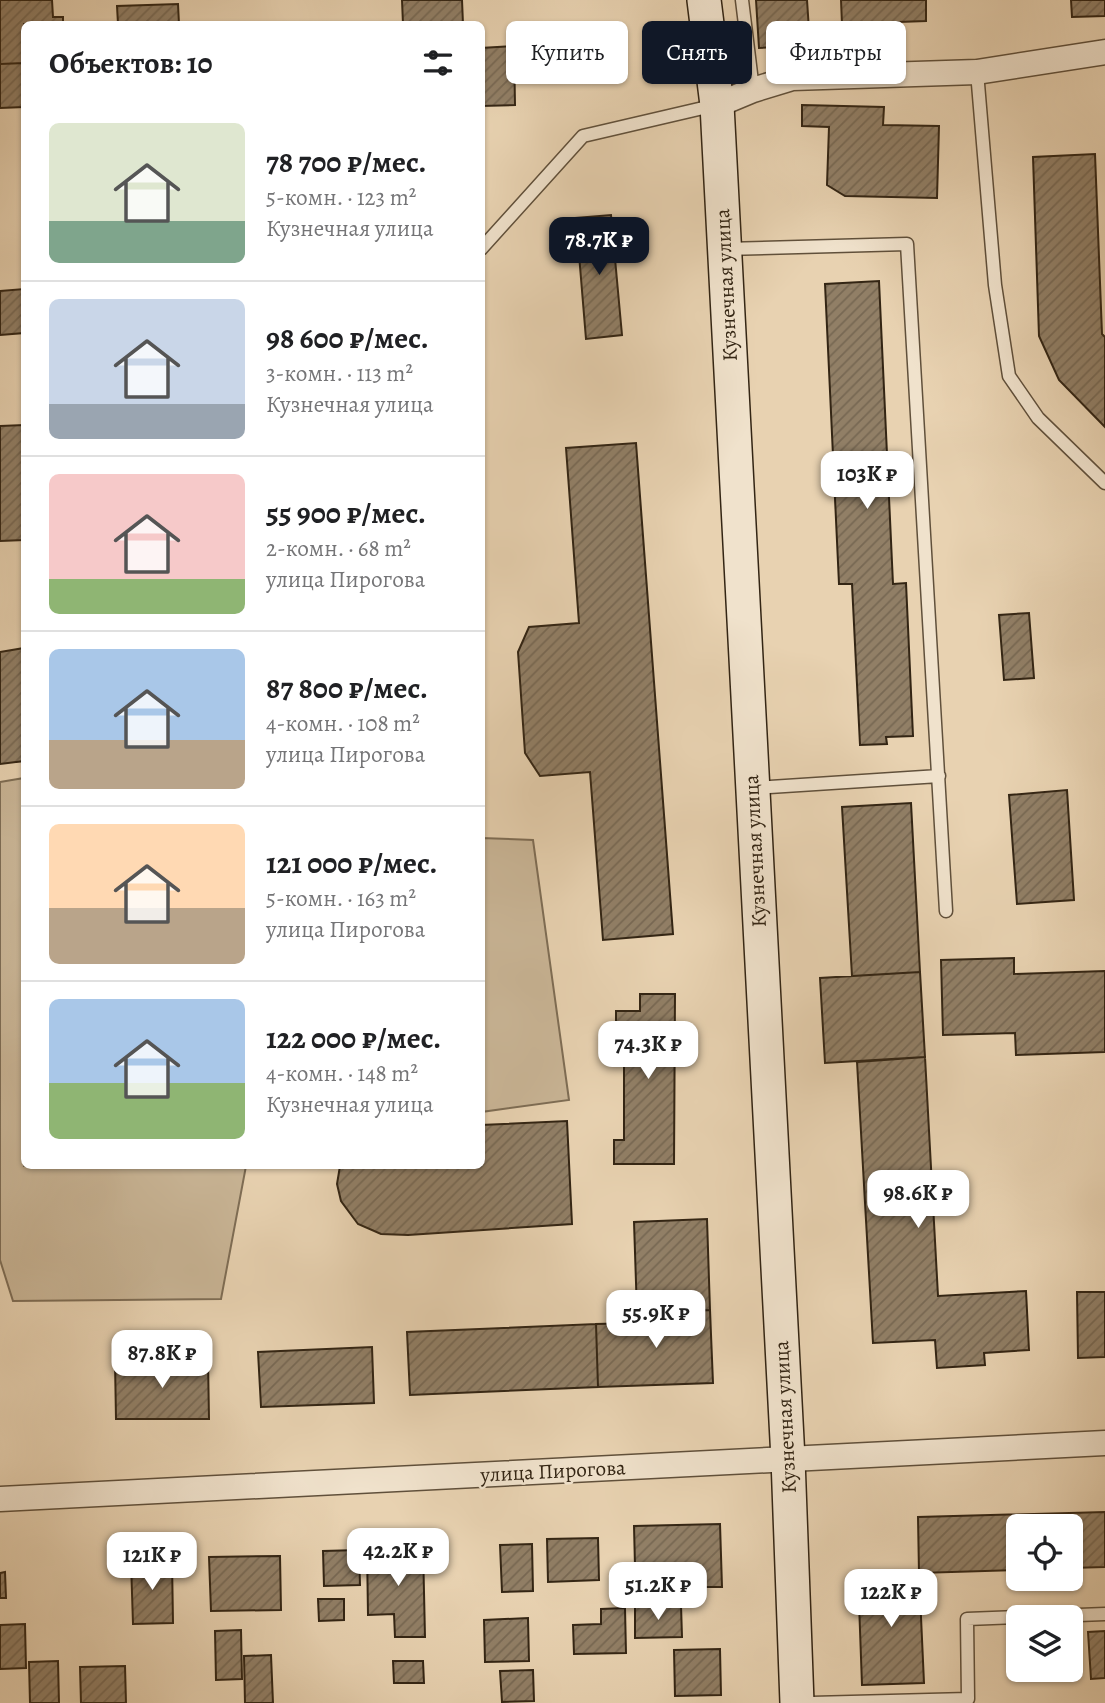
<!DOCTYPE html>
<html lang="ru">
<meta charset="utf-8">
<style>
:root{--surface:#fff;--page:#f6f6f6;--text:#202124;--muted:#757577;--line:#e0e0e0;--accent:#111827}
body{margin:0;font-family:Alegreya,serif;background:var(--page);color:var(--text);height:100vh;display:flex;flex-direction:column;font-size:26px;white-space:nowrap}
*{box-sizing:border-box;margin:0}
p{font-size:23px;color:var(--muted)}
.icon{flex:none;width:38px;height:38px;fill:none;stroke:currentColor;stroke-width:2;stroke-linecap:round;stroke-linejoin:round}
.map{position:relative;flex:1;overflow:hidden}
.panel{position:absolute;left:21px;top:21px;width:464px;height:1148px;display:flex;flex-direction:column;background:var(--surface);border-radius:10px;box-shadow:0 2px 5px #0004}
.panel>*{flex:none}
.hud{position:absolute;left:506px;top:21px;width:494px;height:63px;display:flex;gap:14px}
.fabs{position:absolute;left:1006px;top:1514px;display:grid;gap:14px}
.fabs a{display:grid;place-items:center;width:77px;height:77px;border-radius:10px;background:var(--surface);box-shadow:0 2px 5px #0004;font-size:35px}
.price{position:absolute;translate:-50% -60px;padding:0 16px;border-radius:14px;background:#fff;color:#222;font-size:23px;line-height:46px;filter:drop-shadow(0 2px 4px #0008)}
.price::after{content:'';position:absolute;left:50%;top:42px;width:21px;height:16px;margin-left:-10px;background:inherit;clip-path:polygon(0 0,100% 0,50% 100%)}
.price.current{background:var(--accent);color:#fff}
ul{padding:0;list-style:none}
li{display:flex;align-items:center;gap:21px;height:175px;padding:0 28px}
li+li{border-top:2px solid var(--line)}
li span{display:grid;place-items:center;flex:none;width:196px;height:140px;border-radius:10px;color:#555}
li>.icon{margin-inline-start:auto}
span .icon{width:84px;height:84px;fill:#fffc;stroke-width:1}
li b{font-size:30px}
h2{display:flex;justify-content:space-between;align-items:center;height:84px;padding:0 28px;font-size:30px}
.chip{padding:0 24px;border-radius:10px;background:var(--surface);box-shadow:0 2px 5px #0004;font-size:24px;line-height:63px}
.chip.current{background:var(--accent);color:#fff}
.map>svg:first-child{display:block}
</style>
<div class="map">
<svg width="1105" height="1703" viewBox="0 0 1105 1703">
<defs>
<pattern id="building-hatch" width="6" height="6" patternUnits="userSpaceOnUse" patternTransform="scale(1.75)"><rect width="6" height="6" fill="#917f66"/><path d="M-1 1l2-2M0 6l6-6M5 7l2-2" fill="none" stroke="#776853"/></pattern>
</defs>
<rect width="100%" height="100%" fill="#e8d2b1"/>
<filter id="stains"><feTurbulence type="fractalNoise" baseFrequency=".00286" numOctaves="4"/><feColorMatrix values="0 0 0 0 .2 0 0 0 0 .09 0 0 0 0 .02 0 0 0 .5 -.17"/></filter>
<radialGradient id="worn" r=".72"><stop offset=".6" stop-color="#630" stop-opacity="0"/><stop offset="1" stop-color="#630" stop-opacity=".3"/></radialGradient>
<path fill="#c9b596" stroke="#7e6d55" stroke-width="2" d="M24,778v388h222l-25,133 -208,2 -13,-41v-478z
M481,838l52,2 36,260 -88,12z"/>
<path fill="url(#building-hatch)" stroke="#332514" stroke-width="2" d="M0,0h52l1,17h10v7h-39v39l-24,1z
M402,0h60l1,24h-60z
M756,0h51l3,45 -51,3z
M841,0h85v21l-84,3z
M1071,0h34v16l-33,1z
M178,4l1,20h-61l-1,-18z
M514,46l1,59 -34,1v-58z
M24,63v44l-24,1v-44z
M802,105l82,2 -1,18 56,1 -2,72 -92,-2 -18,-11 2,-58 -27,-1z
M1095,154l7,180 3,3v90l-46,-47 -20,-44 -6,-179z
M611,215l11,120 -36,4 -10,-121z
M879,281l14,303 13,-1 7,153 -27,1 1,7 -27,1 -8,-161h-13l-14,-300z
M24,289v44l-24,2v-44z
M24,425v115l-24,1v-115z
M636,443l37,491 -70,6 -13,-168 -50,4 -15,-23 -7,-101 11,-25 50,-4 -13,-175z
M1029,613l5,65 -30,2 -5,-65z
M24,648v113l-24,3v-112z
M1067,790l7,110 -57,4 -8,-109z
M911,803l9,169 -68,4 -10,-169z
M1014,958v16l91,-3v81l-89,3 -1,-22 -72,2 -2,-75z
M920,972l5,85 -100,6 -5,-85z
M640,994h35l-1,170h-60v-24h10v-83h-8v-46h24z
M925,1057l13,239 88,-5 3,59 -45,3 1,12 -48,3 -2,-28 -62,3 -16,-281z
M567,1121l5,103 -164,11 -27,-1 -23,-10 -17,-23 -4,-17 3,-18h141v-41z
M707,1219l3,91 -73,3 -3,-91z
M1077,1292h28v65l-27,1z
M710,1310l3,73 -115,4 -2,-63 42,-1 -1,-10z
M596,1324l2,63 -188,8 -3,-63z
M372,1347l2,56 -113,4 -3,-55z
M208,1360l1,59h-93l-1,-57z
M1105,1512v55l-34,1v-42h-53v44l-99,3 -1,-56z
M720,1524l2,63h-26v-15l-22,1v-8l-39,1 -1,-40z
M598,1538l1,42 -51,2 -1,-43z
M532,1544l1,47 -31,1 -2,-47z
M423,1547l2,90h-30l-1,-23 -26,1 -1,-66z
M359,1550l1,35 -36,1 -1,-35z
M280,1556l1,54 -70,1 -2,-54z
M172,1561l1,62 -40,1 -2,-62z
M5,1572l1,26h-6v-25z
M919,1573l5,110 -62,2 -4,-110z
M318,1599h26v21l-25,1z
M681,1605l1,32 -47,1v-32z
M625,1608l1,45 -52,1 -1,-29 28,-1v-15z
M528,1618l1,43 -44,1 -1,-42z
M25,1624l1,44 -26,1v-44z
M241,1630l1,49 -26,1 -1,-49z
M1105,1631v47l-14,1 -3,-47z
M720,1649l1,46 -46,1 -1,-46z
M271,1655l2,48h-28l-1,-47z
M58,1661l1,42h-29l-1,-41z
M393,1661h30l1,22h-30z
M125,1666l1,37h-45l-1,-36z
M533,1670l1,31 -32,1 -2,-31z"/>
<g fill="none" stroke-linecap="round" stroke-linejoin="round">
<defs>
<path id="lane" d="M742,0l11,90
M977,72l18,213 14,91 29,42 67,65
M481,249l102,-113 133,-31
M725,249l182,-5 39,667
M755,788l184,-12
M1026,1617l79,-3
M812,1703l156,-4 -1,-80 51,-2"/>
<path id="street" d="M717,105l36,-15 39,-12 185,-6 128,-20
M0,1499l1105,-56"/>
<path id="secondary" d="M704,0l13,105 71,1354 9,244"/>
</defs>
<use href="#lane" stroke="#60503b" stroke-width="15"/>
<use href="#street" stroke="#60503b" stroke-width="27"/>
<use href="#secondary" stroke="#332514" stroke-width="36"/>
<use href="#lane" stroke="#f0e2cc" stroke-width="12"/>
<use href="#street" stroke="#f0e2cc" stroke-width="24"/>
<use href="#secondary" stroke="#f0e2cc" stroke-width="33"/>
</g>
<g text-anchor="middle" stroke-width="5" stroke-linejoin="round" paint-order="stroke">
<g font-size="21" fill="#332514" stroke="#f0e2cc">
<text transform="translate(726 285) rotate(-93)" y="7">Кузнечная улица</text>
<text transform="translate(755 851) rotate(-93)" y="7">Кузнечная улица</text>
<text transform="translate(785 1417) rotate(-93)" y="7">Кузнечная улица</text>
<text transform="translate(553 1471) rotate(-3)" y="7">улица Пирогова</text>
</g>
</g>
<rect width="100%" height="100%" filter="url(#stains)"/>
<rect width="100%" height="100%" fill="url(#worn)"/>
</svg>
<div class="fabs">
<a><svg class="icon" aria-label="locate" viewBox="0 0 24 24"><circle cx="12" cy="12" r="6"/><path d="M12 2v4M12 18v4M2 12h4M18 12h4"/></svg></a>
<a><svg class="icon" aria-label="layers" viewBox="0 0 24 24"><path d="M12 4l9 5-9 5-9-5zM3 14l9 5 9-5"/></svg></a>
</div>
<b class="price current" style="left:599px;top:277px">78.7K ₽</b>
<b class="price" style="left:867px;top:511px">103K ₽</b>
<b class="price" style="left:648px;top:1081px">74.3K ₽</b>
<b class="price" style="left:918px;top:1230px">98.6K ₽</b>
<b class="price" style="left:656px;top:1350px">55.9K ₽</b>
<b class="price" style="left:162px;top:1390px">87.8K ₽</b>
<b class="price" style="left:398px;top:1588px">42.2K ₽</b>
<b class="price" style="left:152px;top:1592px">121K ₽</b>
<b class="price" style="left:658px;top:1622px">51.2K ₽</b>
<b class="price" style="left:891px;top:1629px">122K ₽</b>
<div class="hud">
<a class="chip">Купить</a>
<a class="chip current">Снять</a>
<a class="chip">Фильтры</a>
</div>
<section class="panel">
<h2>Объектов: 10<svg class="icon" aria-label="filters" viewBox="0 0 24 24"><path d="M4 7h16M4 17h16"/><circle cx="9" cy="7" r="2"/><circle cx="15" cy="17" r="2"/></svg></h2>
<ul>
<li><span style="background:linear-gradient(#dfe7d0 70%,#7fa58c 0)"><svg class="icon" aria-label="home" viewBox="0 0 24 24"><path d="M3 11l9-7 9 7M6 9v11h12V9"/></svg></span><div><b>78 700 ₽/мес.</b><p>5-комн. · 123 m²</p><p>Кузнечная улица</p></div></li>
<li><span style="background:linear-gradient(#c9d6e8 75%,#9aa5b1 0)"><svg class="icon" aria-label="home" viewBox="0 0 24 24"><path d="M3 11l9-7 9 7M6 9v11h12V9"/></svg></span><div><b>98 600 ₽/мес.</b><p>3-комн. · 113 m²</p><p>Кузнечная улица</p></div></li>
<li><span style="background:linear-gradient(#f6c9c9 75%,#8fb573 0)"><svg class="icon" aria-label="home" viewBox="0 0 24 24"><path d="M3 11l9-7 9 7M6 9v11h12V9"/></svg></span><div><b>55 900 ₽/мес.</b><p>2-комн. · 68 m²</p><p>улица Пирогова</p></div></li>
<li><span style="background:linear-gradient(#a9c7e8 65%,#b9a48a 0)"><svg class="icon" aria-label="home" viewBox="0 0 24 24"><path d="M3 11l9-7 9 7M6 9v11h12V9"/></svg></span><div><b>87 800 ₽/мес.</b><p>4-комн. · 108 m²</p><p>улица Пирогова</p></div></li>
<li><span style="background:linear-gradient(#ffd9b3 60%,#b9a48a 0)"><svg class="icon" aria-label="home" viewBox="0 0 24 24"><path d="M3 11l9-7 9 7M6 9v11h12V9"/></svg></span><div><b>121 000 ₽/мес.</b><p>5-комн. · 163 m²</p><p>улица Пирогова</p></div></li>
<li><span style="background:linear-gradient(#a9c7e8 60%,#8fb573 0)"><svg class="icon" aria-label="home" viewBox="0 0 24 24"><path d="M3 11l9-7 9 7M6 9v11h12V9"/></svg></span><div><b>122 000 ₽/мес.</b><p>4-комн. · 148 m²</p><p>Кузнечная улица</p></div></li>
</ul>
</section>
</div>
